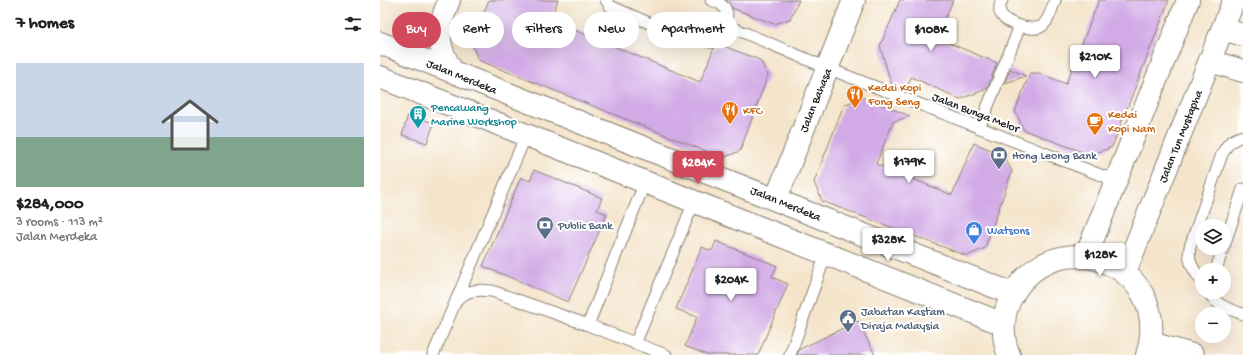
<!DOCTYPE html>
<meta charset="utf-8">
<style>
:root{--surface:#fff;--page:#f2f2f2;--text:#202124;--muted:#757577;--line:#e0e0e0;--accent:#d1495b}
body{margin:0;font-family:"Gochi Hand",sans-serif;background:var(--page);color:var(--text);height:100vh;display:flex;flex-direction:column;font-size:15px;white-space:nowrap}
*{box-sizing:border-box;margin:0}
p{font-size:13px;color:var(--muted)}
.icon{flex:none;width:22px;height:22px;fill:none;stroke:currentColor;stroke-width:2;stroke-linecap:round;stroke-linejoin:round}
.map{position:relative;flex:1;overflow:hidden}
.panel{display:flex;flex-direction:column;background:var(--surface);width:380px}
.panel>*{flex:none}
.guide{position:absolute;left:12px;top:12px;width:380px;height:36px;display:flex;gap:8px}
.controls{position:absolute;left:815px;top:219px;display:grid;gap:8px}
.controls a{display:grid;place-items:center;width:36px;height:36px;border-radius:50%;background:var(--surface);box-shadow:0 4px 16px #0002;font-size:20px}
.price{position:absolute;translate:-50% -34px;padding:0 9px;border-radius:4px;background:#fff;color:#222;font-size:13px;line-height:26px;filter:drop-shadow(0 1px 2px #0008)}
.price::after{content:'';position:absolute;left:50%;top:24px;width:12px;height:9px;margin-left:-6px;background:inherit;clip-path:polygon(0 0,100% 0,50% 100%)}
.price.on{background:var(--accent);color:#fff}
ul{padding:0;list-style:none}
li{display:grid;align-content:center;gap:8px;height:212px;padding:0 16px}
li+li{border-top:1px solid var(--line)}
li span{display:grid;place-items:center;height:124px;border-radius:0px;color:#555}
li>.icon{margin-inline-start:auto}
span .icon{width:72px;height:72px;fill:#fffc;stroke-width:1}
li b{font-size:17px}
h2{display:flex;justify-content:space-between;align-items:center;height:48px;padding:0 16px;font-size:17px}
.chip{padding:0 14px;border-radius:18px;background:var(--surface);box-shadow:0 4px 16px #0002;font-size:14px;line-height:36px}
.chip.on{background:var(--accent);color:#fff}
main{display:flex;flex:1;min-height:0}
.map>svg:first-child{display:block}
</style>
<main>
<section class="panel">
<h2>7 homes<svg class="icon" aria-label="filters" viewBox="0 0 24 24"><path d="M4 7h16M4 17h16"/><circle cx="9" cy="7" r="2"/><circle cx="15" cy="17" r="2"/></svg></h2>
<ul>
<li><span style="background:linear-gradient(#c9d6e8 60%,#7fa58c 0)"><svg class="icon" aria-label="home" viewBox="0 0 24 24"><path d="M3 11l9-7 9 7M6 9v11h12V9"/></svg></span><div><b>$284,000</b><p>3 rooms · 113 m²</p><p>Jalan Merdeka</p></div></li>
</ul>
</section>
<div class="map">
<svg width="863" height="355" viewBox="0 0 863 355">
<rect width="100%" height="100%" fill="#fff"/>
<filter id="ink" filterUnits="userSpaceOnUse"><feTurbulence type="fractalNoise" baseFrequency=".025" numOctaves="2"/><feDisplacementMap in="SourceGraphic" scale="8" xChannelSelector="R" yChannelSelector="G"/><feConvolveMatrix kernelMatrix="1 2 1 2 8 2 1 2 1" color-interpolation-filters="sRGB"/></filter>
<filter id="wash" filterUnits="userSpaceOnUse"><feTurbulence type="fractalNoise" baseFrequency=".012" numOctaves="4" result="noise"/><feDisplacementMap in="SourceGraphic" scale="16" xChannelSelector="R" yChannelSelector="G"/><feGaussianBlur stdDeviation="0.9" result="paint"/><feColorMatrix in="noise" values="0 0 0 0 0 0 0 0 0 0 0 0 0 0 0 0 0 1.4 0 .05"/><feComposite in="paint" operator="in"/></filter>
<g filter="url(#wash)">
<rect width="100%" height="100%" fill="#f4e4ca"/>
<g id="blocks">
<path fill="#d2aae6" d="M109,0h69l-8,20 150,62 14,-34 7,-3 39,15 8,15 -28,76 -17,7 -245,-98 -7,-18z
M346,0h73l-9,19 -16,5 -42,-16z
M520,0h53l-16,38 60,25 -10,26 -27,10 -49,-22 -5,14 -14,-5 -12,-40z
M719,0h70l-57,147 -22,8 -66,-25 -9,-19 15,-38h9l27,11z
M630,69l16,7 -21,7z
M482,97l48,19 -17,6 -17,42 76,31 22,-52 29,12 9,16 -27,77 -18,8 -145,-55 -8,-19 30,-77z
M28,115l26,8 -7,20 -25,-8z
M154,170l68,28 -5,12 10,4 -39,88 -85,-36 38,-89 9,4z
M336,241l61,25 -5,11 16,7 -30,71h-51l-22,-9 12,-29 -21,-8 26,-62 10,4z
M478,321l17,34h-78l3,-6z"/>
</g>
</g>
<g filter="url(#ink)">
<use href="#blocks" fill-opacity="0" stroke="#888073" stroke-width="1"/>
<g fill="none" stroke-linecap="round" stroke-linejoin="round">
<defs>
<path id="lane" d="M226,0l4,6 39,17 62,19c9,-2 10,-10 13,-18
M331,0l8,3 6,5 2,6 -3,10 103,44 289,113
M622,0c-2,4 -3,8 -2,12 4,12 33,20 42,14 7,-5 10,-18 13,-26
M599,128l41,-102
M844,246l19,-57
M836,270l7,-22
M822,282c-8,-12 -15,-20 -12,-35l32,-93c6,-11 9,-14 21,-18
M829,292c7,14 20,17 34,22
M76,300c12,-10 20,-11 36,-9l96,34 78,30
M208,325l57,-143
M255,344l59,-142
M53,355l93,-220
M410,355l36,-101"/>
<path id="street" d="M69,0c-12,30 -14,44 4,72
M843,29l20,6
M0,43l633,251
M830,61l33,10
M396,199l78,-199"/>
<path id="secondary" d="M0,77l623,247
M706,256l102,-256
M745,272l109,-272
M771,343l42,12
M629,355c-7,-16 -7,-37 0,-53 39,-86 167,-40 138,53"/>
</defs>
<use href="#lane" stroke="#888073" stroke-width="13"/>
<use href="#street" stroke="#888073" stroke-width="24"/>
<use href="#secondary" stroke="#888073" stroke-width="24"/>
<use href="#lane" stroke="#fff" stroke-width="11"/>
<use href="#street" stroke="#fff" stroke-width="22"/>
<use href="#secondary" stroke="#fff" stroke-width="22"/>
</g>
</g>
<defs>
<symbol id="restaurant-pin" viewBox="-11 -11 22 30"><path d="M0 17L-7.5 6A9.5 9.5 0 1 1 7.5 6Z" fill="#e8710a" stroke="#fff"/><path d="M-5-6h1v4h1v-4h1v4h1v-4h1v5L-1.5 .5V6h-2V.5L-5-1ZM5-6V6H3V1.5H1.5Q1.5-4 5-6Z" fill="#fff"/></symbol>
<symbol id="building-pin" viewBox="-11 -11 22 30"><path d="M0 17L-7.5 6A9.5 9.5 0 1 1 7.5 6Z" fill="#0f9aa8" stroke="#fff"/><path d="M-4-6H4V6H1V3H-1V6H-4ZM-2.5-4.3h1.7v1.8h-1.7ZM.8-4.3h1.7v1.8H.8ZM-2.5-1h1.7V.8h-1.7ZM.8-1h1.7V.8H.8Z" fill="#fff"/></symbol>
<symbol id="cafe-pin" viewBox="-11 -11 22 30"><path d="M0 17L-7.5 6A9.5 9.5 0 1 1 7.5 6Z" fill="#e8710a" stroke="#fff"/><path d="M-5.5-4.5H6V0H3Q3 3.5 0 3.5H-2.5Q-5.5 3.5-5.5 0ZM3-3.2v2h1.7v-2ZM-6 4.5H4V6H-6Z" fill="#fff"/></symbol>
<symbol id="bank-pin" viewBox="-11 -11 22 30"><path d="M0 17L-7.5 6A9.5 9.5 0 1 1 7.5 6Z" fill="#5c6f8a" stroke="#fff"/><path d="M-6-4H6V4H-6ZM0-2.3a2.3 2.3 0 1 0 0 4.6a2.3 2.3 0 1 0 0-4.6Z" fill="#fff"/></symbol>
<symbol id="shop-pin" viewBox="-11 -11 22 30"><path d="M0 17L-7.5 6A9.5 9.5 0 1 1 7.5 6Z" fill="#3f7fe0" stroke="#fff"/><path d="M-5-2.5h2.3a2.7 3.5 0 0 1 5.4 0H5L5.5 6h-11ZM-1.5-2.5h3a1.5 2.3 0 0 0-3 0Z" fill="#fff"/></symbol>
<symbol id="civic-pin" viewBox="-11 -11 22 30"><path d="M0 17L-7.5 6A9.5 9.5 0 1 1 7.5 6Z" fill="#5c6f8a" stroke="#fff"/><path d="M-.6-6.5H3V-4.5H.6V-3L4-1V1h2V6H-6V1h2V-1L-.6-3ZM-1.2 2.5V6h2.4V2.5Z" fill="#fff"/></symbol>
</defs>
<g fill-rule="evenodd">
<use href="#restaurant-pin" x="465" y="84" width="20" height="27"/>
<use href="#restaurant-pin" x="340" y="100" width="20" height="27"/>
<use href="#building-pin" x="28" y="104" width="20" height="27"/>
<use href="#cafe-pin" x="705" y="111" width="20" height="27"/>
<use href="#bank-pin" x="609" y="145" width="20" height="27"/>
<use href="#bank-pin" x="155" y="215" width="20" height="27"/>
<use href="#shop-pin" x="584" y="220" width="20" height="27"/>
<use href="#civic-pin" x="458" y="308" width="20" height="27"/>
</g>
<g text-anchor="middle" stroke-width="4" stroke-linejoin="round" paint-order="stroke">
<g font-size="12" fill="#1c1c1c" stroke="#fff">
<text transform="translate(82 76) rotate(22)" y="4">Jalan Merdeka</text>
<text transform="translate(435 100) rotate(-68)" y="4">Jalan Bahasa</text>
<text transform="translate(596 112) rotate(21)" y="4">Jalan Bunga Melor</text>
<text transform="translate(800 136) rotate(-68)" y="4">Jalan Tun Mustapha</text>
<text transform="translate(406 203) rotate(22)" y="4">Jalan Merdeka</text>
</g>
<g font-size="12" fill="#c56008" stroke="#fff" text-anchor="start">
<text x="488" y="91">Kedai Kopi<tspan x="488" dy="14">Fong Seng</tspan></text>
<text x="363" y="114">KFC</text>
<text x="728" y="118">Kedai<tspan x="728" dy="14">Kopi Nam</tspan></text>
</g>
<g font-size="12" fill="#0d838f" stroke="#fff" text-anchor="start">
<text x="51" y="111">Pencawang<tspan x="51" dy="14">Marine Workshop</tspan></text>
</g>
<g font-size="12" fill="#4e5e75" stroke="#fff" text-anchor="start">
<text x="632" y="159">Hong Leong Bank</text>
<text x="178" y="229">Public Bank</text>
<text x="481" y="315">Jabatan Kastam<tspan x="481" dy="14">Diraja Malaysia</tspan></text>
</g>
<g font-size="12" fill="#366cbe" stroke="#fff" text-anchor="start">
<text x="607" y="234">Watsons</text>
</g>
</g>
</svg>
<div class="controls">
<a><svg class="icon" aria-label="layers" viewBox="0 0 24 24"><path d="M12 4l9 5-9 5-9-5zM3 14l9 5 9-5"/></svg></a>
<a>+</a>
<a>−</a>
</div>
<b class="price" style="left:551px;top:52px">$108K</b>
<b class="price" style="left:715px;top:79px">$210K</b>
<b class="price" style="left:529px;top:184px">$179K</b>
<b class="price on" style="left:318px;top:185px">$284K</b>
<b class="price" style="left:508px;top:262px">$328K</b>
<b class="price" style="left:720px;top:277px">$128K</b>
<b class="price" style="left:351px;top:302px">$204K</b>
<div class="guide">
<a class="chip on">Buy</a>
<a class="chip">Rent</a>
<a class="chip">Filters</a>
<a class="chip">New</a>
<a class="chip">Apartment</a>
</div>
</div>
</main>
